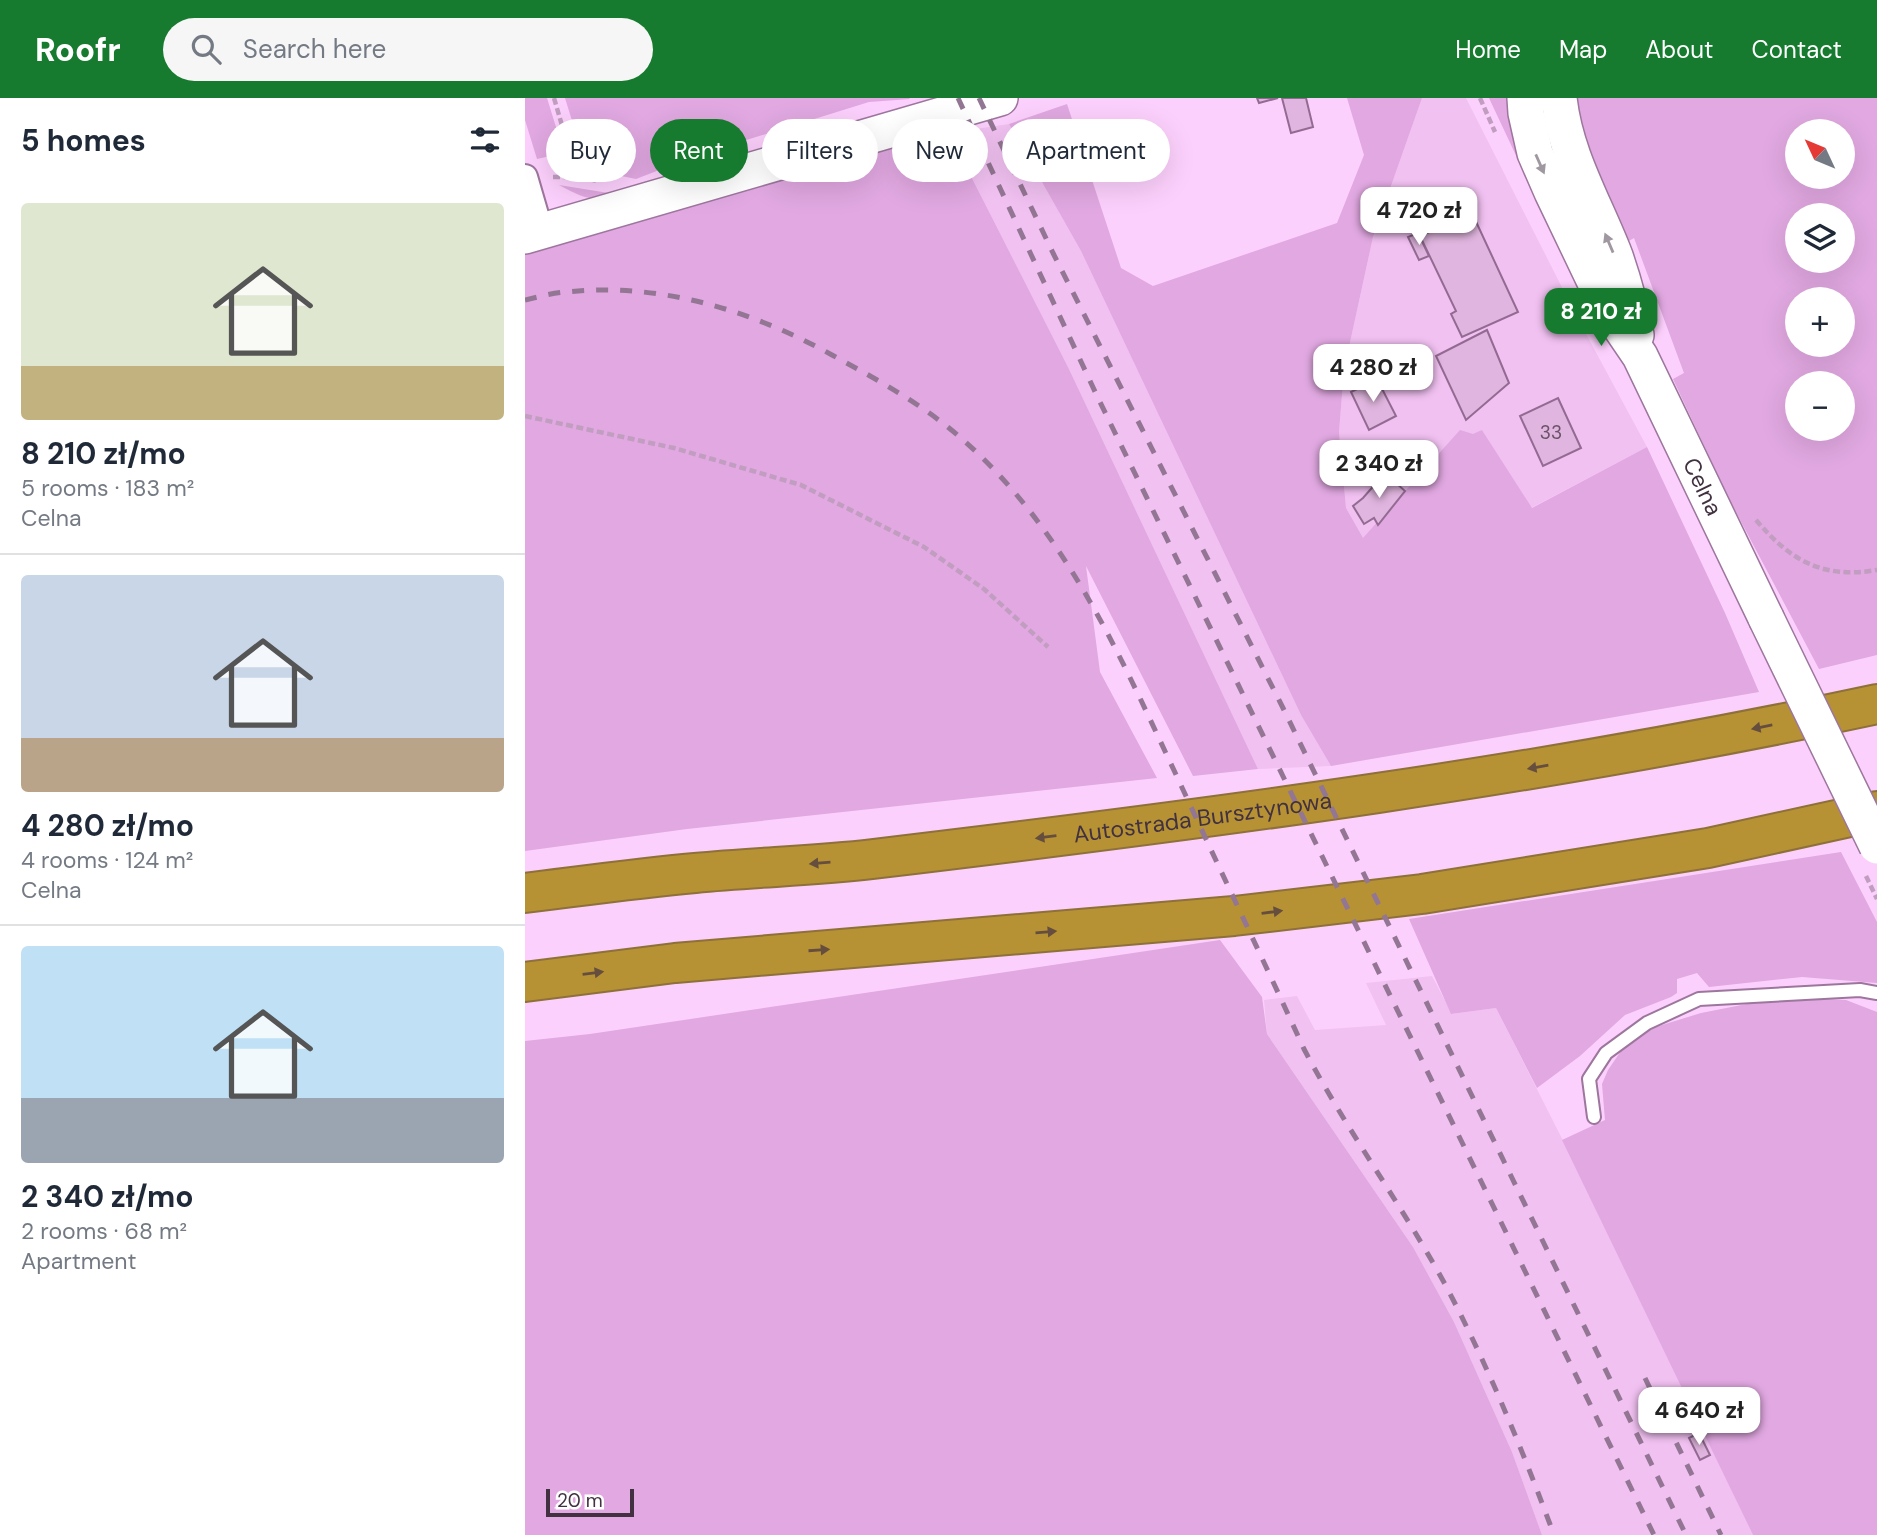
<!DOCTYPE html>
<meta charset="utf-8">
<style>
:root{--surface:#fff;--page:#f6f6f7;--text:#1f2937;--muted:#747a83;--line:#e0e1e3;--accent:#167b2e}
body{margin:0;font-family:"DM Sans",sans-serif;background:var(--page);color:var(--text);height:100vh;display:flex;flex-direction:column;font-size:26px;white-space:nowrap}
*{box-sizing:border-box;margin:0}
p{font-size:23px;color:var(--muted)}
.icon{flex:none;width:38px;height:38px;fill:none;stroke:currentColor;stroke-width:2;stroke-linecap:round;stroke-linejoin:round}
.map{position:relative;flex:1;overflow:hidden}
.side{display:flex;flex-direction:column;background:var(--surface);width:525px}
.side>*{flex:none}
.hud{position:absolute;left:21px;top:21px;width:665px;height:63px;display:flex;gap:14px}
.needle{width:46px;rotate:314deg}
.fabs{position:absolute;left:1260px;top:21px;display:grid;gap:14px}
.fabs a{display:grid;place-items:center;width:70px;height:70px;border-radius:50%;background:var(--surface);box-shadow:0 7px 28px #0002;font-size:35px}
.scale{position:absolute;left:21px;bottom:18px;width:88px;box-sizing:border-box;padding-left:7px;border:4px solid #423141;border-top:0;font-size:19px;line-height:24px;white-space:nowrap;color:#423141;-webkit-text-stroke:5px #fff;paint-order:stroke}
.price{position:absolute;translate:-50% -60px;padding:0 16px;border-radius:14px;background:#fff;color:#222;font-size:23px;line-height:46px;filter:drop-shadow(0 2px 4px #0008)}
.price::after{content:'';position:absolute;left:50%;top:42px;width:21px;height:16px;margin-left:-10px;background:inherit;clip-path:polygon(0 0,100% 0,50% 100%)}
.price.active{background:var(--accent);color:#fff}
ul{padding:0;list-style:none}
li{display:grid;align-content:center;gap:14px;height:371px;padding:0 21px}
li+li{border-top:2px solid var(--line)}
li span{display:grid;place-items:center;height:217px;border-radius:7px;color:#555}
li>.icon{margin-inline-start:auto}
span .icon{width:126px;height:126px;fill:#fffc;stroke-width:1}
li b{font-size:30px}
h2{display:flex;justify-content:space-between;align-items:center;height:84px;padding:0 21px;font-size:30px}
.pill{padding:0 24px;border-radius:32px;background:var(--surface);box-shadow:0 7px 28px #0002;font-size:24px;line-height:63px}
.pill.active{background:var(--accent);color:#fff}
header{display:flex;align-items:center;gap:42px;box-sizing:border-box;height:98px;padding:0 35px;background:var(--accent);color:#fff}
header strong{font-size:33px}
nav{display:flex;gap:38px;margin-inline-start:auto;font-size:24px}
.search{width:490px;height:63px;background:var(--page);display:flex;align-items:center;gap:18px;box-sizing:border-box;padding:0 24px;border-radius:38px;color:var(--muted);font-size:26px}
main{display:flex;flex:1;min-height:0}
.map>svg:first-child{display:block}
</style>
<header>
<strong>Roofr</strong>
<div class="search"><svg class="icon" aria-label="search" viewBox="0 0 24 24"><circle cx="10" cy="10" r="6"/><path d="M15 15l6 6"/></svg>Search here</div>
<nav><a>Home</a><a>Map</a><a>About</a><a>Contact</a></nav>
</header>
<main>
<section class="side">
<h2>5 homes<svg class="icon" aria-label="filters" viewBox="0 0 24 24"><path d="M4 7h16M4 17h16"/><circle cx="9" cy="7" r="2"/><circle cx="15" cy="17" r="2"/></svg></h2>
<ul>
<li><span style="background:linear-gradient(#dfe7d0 75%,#c2b280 0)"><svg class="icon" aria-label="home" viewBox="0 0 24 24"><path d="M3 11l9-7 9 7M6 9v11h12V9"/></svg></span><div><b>8 210 zł/mo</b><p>5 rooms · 183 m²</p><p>Celna</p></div></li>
<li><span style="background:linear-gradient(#c9d6e8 75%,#b9a48a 0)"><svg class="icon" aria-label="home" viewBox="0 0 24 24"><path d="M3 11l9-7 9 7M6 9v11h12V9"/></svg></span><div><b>4 280 zł/mo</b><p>4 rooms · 124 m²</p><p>Celna</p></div></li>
<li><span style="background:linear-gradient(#bfe0f5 70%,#9aa5b1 0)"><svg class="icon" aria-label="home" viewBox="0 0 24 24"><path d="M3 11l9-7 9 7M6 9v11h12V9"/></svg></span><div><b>2 340 zł/mo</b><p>2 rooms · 68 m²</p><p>Apartment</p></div></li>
</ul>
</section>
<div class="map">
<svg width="1352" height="1437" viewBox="0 0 1352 1437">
<rect width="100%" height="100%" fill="#fcd0fc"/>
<path fill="#f1c1f1" d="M897,0h44l112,221 69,128 -116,61 -49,-78 -119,109 -17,-31 -7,-76 5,-62 29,-133z
M484,26l72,127 220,464 30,51 -73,3 -190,-402 -119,-234z
M907,878l20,38 44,-6 94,186 163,341h-211l-30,-83 -58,-130 -41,-75 -146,-213 -3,-34 33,-4 18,34 71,-5 -20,-42z"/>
<path fill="#e1a8e1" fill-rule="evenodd" d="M0,0h22l17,55 -27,6 -12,-39z
M40,0h344l1,1 -41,3 -171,53 -62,24 -49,-10z
M822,0h75l-49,139 -29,133 -5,62 7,76 17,30 97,-108 13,4 9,-4 50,78 115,-61 78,166 34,79 -428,74 -30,-51 -220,-464 -72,-127 58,-20 54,164 32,18 184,-63 27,-68z
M964,0h23l62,181z
M1050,0h302v557l-58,14 -90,-170 -56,-120 11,-6 -50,-135 -12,7 -41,-109zM1272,33h46v46h-46zM1272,117h46v46h-46zM1272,201h46v46h-46zM1272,285h46v46h-46z
M424,35l119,234 190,402 -65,7 -107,-210 14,106 57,106 -470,51 -162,22v-598z
M34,87l62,10c-29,7 -36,4 -62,-10z
M1316,754l36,70v61l-75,-6 -93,10 -12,-14 -20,6v14l-6,4 -46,18 -45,41 -43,32 -41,-80 -45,6 -42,-95z
M695,842l42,57 5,37 146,213 41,75 58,130 30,83h-1017v-494l65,-7z
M1279,900l42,2 31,12v523h-124l-191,-395 43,-20 -3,-36 6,-14 13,-19 28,-22 52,-16 56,-11z"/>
<path fill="#e0b5df" stroke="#936b92" stroke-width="2" d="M732,0h21l-19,5z
M757,0h24l7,29 -22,6z
M947,115l46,99 -56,25 -11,-23 5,-3 -36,-75z
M893,135l11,23 -10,4 -11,-23z
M962,232l22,53 -43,37 -30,-64z
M852,281l19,37 -27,14 -18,-38z
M1033,300l23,50 -38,18 -23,-50z
M860,375l20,18 -27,34 -4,-7 -10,6 -11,-18 10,-8z
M1174,1335l11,22 -10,5 -11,-22z"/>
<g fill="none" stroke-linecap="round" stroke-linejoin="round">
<defs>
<path id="lane" d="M1069,1019l-5,-38 17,-26 41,-30 52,-24 161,-9 17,3"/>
<path id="street" d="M0,79l16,55"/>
<g id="secondary">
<path id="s1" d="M1000,0l1,15 9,40 17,39 56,117 32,47 126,262"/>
<path d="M1034,0c6,57 36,106 56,158 9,26 16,52 21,79"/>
<path d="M0,138l475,-138"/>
</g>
<g id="highway">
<path id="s2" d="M0,795c57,-7 114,-15 170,-20 60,-6 119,-7 178,-14 336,-40 673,-84 1004,-155"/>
<path d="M0,884l150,-19 559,-47 188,-22 286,-46 169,-37"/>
</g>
</defs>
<use href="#lane" stroke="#9d769d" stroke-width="16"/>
<use href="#street" stroke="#9d769d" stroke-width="28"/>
<use href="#secondary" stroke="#9d769d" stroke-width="38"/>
<use href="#highway" stroke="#8e7039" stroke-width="42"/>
<path stroke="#c19dc0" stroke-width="4.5" stroke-dasharray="7 3.5" stroke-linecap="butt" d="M29,0l23,79 22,4
M955,0l15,34
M28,79h24
M0,318l149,32 127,37 123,62 60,42 64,58
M1231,422c35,41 66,59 121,50"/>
<use href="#lane" stroke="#fff" stroke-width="12"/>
<use href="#street" stroke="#fff" stroke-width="24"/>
<use href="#secondary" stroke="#fff" stroke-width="35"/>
<use href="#highway" stroke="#b79234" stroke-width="38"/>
<path stroke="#937693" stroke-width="5" stroke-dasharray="12 12" stroke-linecap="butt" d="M433,0l140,300 556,1137
M454,0l74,155 230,455 403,827
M0,202c13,-3 27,-7 41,-8 93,-10 185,18 266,63 46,25 90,49 129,83 106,93 159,218 218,343 41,89 84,178 125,268 43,82 98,156 142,237 42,80 77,165 108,249
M1120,1280l76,157"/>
<defs>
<path id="secondary-bridge" d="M1241,520l111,228"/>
</defs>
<use href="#secondary-bridge" stroke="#9d769d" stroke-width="38" stroke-linecap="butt"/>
<path stroke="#c19dc0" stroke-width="4.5" stroke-dasharray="7 3.5" stroke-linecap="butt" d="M1341,778l11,23"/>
<use href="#secondary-bridge" stroke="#fff" stroke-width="35"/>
</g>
<defs><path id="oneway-solid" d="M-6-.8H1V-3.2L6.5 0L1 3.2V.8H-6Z" transform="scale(1.75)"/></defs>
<g fill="#a098a0">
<use href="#oneway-solid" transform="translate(1015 66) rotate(66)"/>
<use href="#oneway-solid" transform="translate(1084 145) rotate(-113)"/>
</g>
<g fill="#654e3d">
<use href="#oneway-solid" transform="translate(1237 629) rotate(169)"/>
<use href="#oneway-solid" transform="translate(1013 669) rotate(170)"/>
<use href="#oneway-solid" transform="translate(521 739) rotate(173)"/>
<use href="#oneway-solid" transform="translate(295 765) rotate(175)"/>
<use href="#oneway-solid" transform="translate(747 814) rotate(-7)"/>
<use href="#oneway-solid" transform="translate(521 834) rotate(-5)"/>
<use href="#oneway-solid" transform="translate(294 852) rotate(-4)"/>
<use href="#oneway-solid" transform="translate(68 875) rotate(-7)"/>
</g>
<g text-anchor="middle" stroke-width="7" stroke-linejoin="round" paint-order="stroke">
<g font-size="19" fill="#6a5268">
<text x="1026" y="341">33</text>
</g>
<g font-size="23" fill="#423141" stroke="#fff">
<text dy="8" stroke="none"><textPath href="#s1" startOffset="430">Celna</textPath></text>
<text dy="8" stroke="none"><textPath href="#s2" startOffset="682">Autostrada Bursztynowa</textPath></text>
</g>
</g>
</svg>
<div class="fabs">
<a><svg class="needle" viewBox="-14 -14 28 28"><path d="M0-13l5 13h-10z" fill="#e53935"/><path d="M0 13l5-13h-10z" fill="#747a83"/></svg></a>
<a><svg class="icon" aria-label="layers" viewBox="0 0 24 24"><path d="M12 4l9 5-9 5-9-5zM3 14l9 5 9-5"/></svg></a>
<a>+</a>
<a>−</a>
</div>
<div class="scale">20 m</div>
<b class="price" style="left:894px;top:149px">4 720 zł</b>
<b class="price active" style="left:1076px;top:250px">8 210 zł</b>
<b class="price" style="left:848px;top:306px">4 280 zł</b>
<b class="price" style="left:854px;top:402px">2 340 zł</b>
<b class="price" style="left:1174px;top:1349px">4 640 zł</b>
<div class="hud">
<a class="pill">Buy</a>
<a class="pill active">Rent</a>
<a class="pill">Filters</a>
<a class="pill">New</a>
<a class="pill">Apartment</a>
</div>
</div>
</main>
